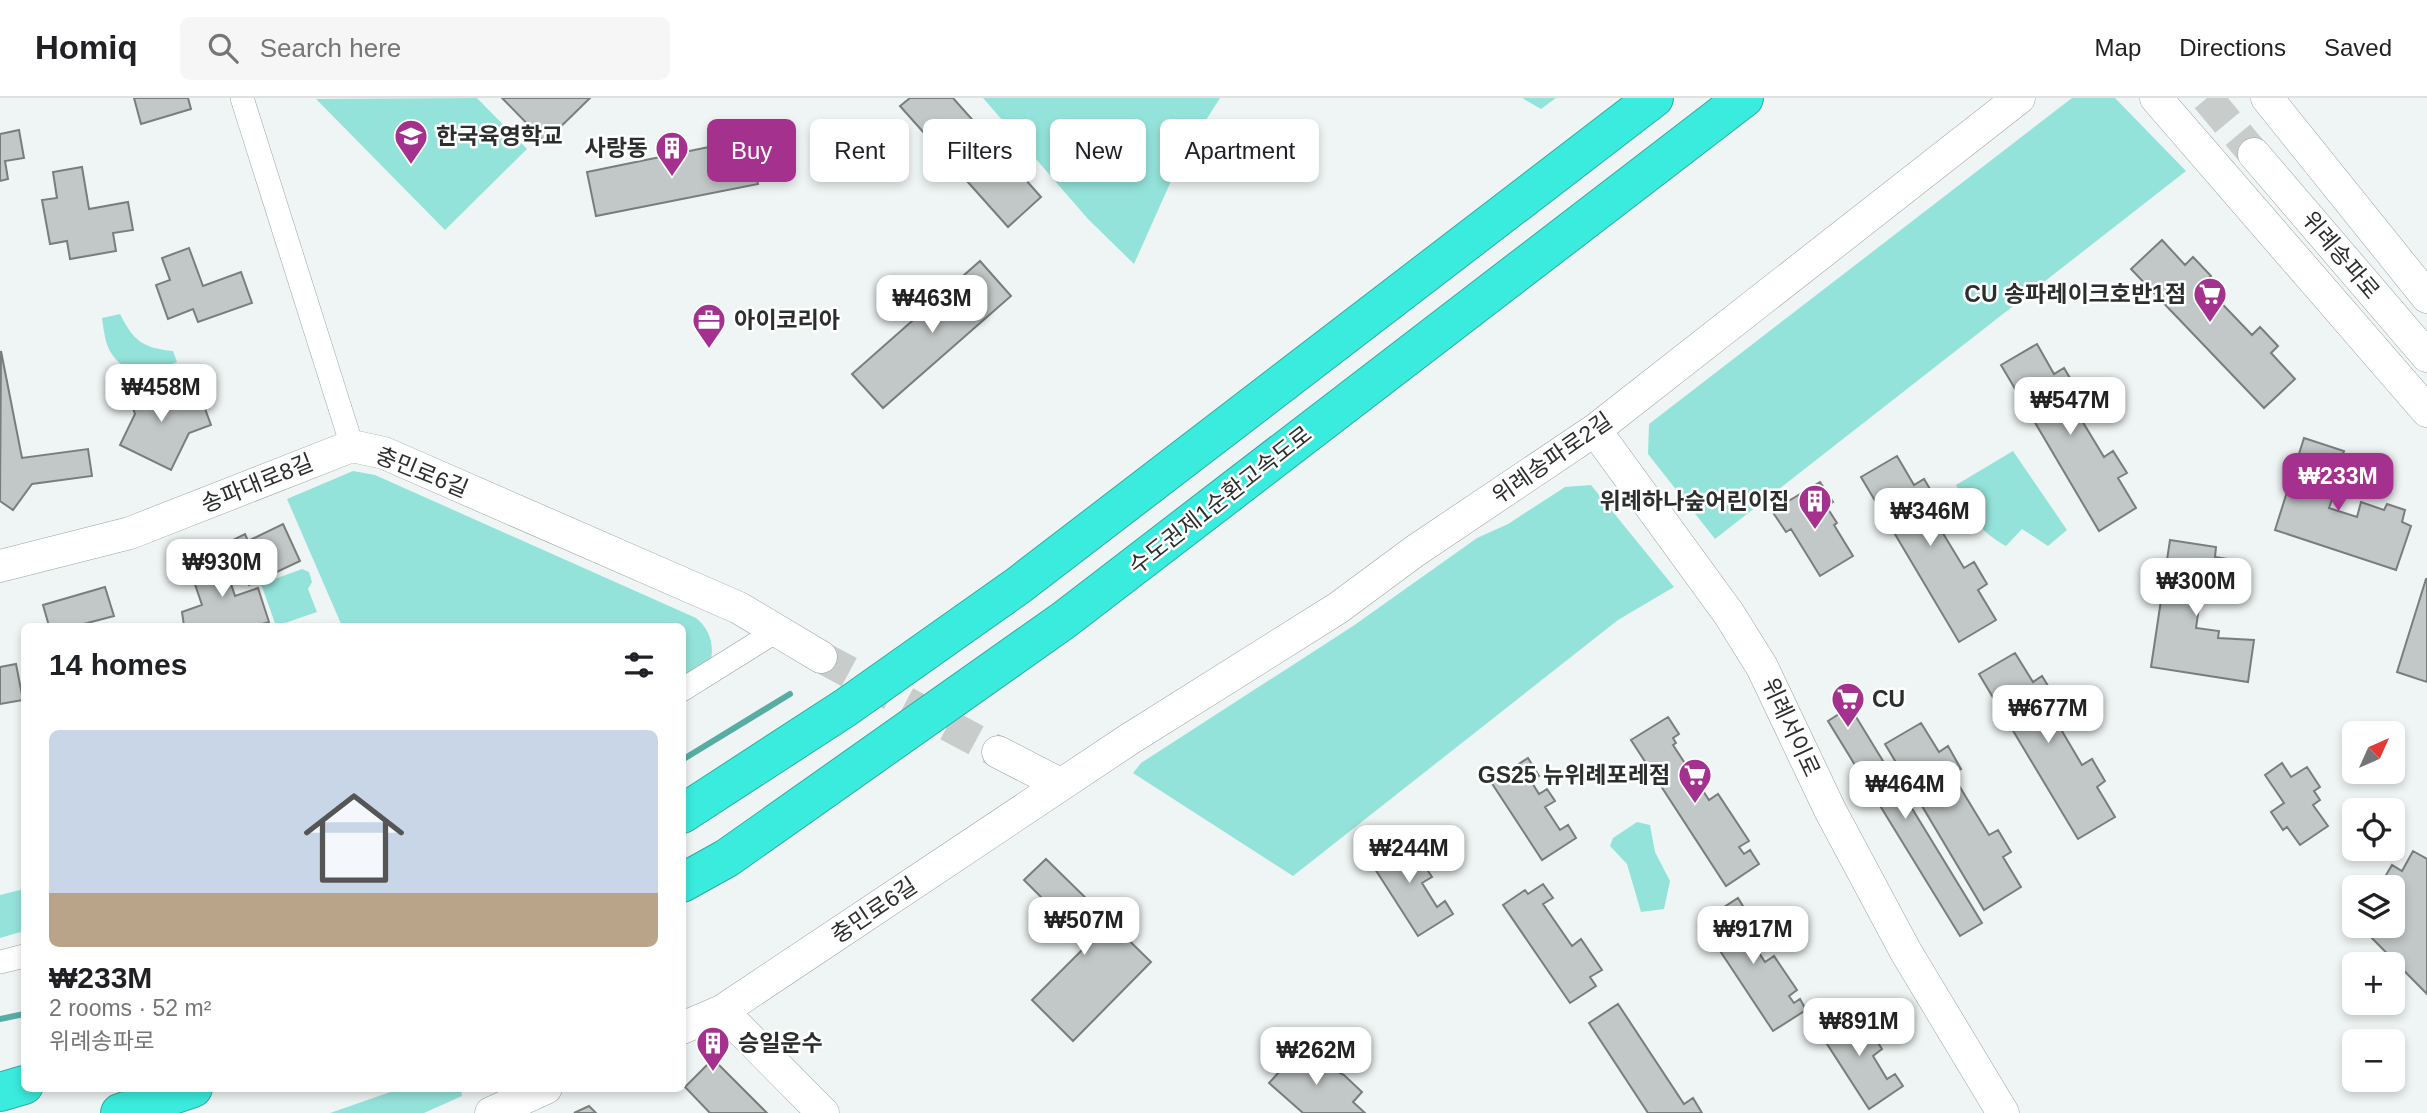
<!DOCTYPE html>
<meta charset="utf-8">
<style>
:root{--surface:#fff;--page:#f6f6f6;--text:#202124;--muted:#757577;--line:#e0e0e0;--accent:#a3318d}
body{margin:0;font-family:Arial,"Noto Sans KR",sans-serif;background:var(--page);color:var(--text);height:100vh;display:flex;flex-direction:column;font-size:26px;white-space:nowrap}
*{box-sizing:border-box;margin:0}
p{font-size:23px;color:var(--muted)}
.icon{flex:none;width:38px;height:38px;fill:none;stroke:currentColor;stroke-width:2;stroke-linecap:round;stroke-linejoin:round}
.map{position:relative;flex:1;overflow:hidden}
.panel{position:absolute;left:21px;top:525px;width:665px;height:469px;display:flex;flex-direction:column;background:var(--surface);border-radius:10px;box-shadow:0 4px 10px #0003}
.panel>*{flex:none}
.banner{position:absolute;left:707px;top:21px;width:665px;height:63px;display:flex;gap:14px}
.needle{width:46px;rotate:45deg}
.buttons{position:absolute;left:2342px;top:623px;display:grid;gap:14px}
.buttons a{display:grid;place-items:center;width:63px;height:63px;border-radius:10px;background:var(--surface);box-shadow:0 4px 10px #0003;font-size:35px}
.price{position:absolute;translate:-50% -60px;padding:0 16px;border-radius:14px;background:#fff;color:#222;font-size:23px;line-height:46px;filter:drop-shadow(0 2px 4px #0008)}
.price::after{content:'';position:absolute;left:50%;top:42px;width:21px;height:16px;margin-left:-10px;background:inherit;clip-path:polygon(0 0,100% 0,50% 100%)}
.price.on{background:var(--accent);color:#fff}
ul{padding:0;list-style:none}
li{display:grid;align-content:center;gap:14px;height:371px;padding:0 28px}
li span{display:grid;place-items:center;height:217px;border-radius:10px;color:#555}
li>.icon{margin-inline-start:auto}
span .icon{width:126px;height:126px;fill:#fffc;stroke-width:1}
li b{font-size:30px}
h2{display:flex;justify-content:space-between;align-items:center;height:84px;padding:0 28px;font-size:30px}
.tag{padding:0 24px;border-radius:10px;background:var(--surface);box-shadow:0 4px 10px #0003;font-size:24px;line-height:63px}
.tag.on{background:var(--accent);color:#fff}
header{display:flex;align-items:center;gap:42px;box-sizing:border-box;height:98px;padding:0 35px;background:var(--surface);border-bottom:2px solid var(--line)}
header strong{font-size:33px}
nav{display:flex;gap:38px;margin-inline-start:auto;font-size:24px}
.search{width:490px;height:63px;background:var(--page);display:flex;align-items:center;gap:18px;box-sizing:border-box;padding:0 24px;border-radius:10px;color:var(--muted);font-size:26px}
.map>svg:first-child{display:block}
</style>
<header>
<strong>Homiq</strong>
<div class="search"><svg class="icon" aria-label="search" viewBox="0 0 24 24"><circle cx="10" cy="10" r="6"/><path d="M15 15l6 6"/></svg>Search here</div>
<nav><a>Map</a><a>Directions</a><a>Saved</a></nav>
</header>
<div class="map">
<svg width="2427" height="1015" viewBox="0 0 2427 1015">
<rect width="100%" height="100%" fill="#eff5f4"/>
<path fill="#94e3da" d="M477,0l50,51 -82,81 -129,-131z
M983,0h237l-40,63 -46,103 -46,-45z
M1522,0h34l-15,11z
M2072,0h43l71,73 -471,368 -67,-85 1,-30z
M120,216c14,28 24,34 53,37l4,11 -18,8 -26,3c-25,-17 -27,-25 -31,-55z
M2013,353l54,79 -19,16 -26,-17 -16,17c-29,-16 -35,-32 -50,-61z
M353,373l22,4 321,143c14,11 19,28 14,46l-27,15 -1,-53h-340l-55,-127z
M1591,387l83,102 -56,33 -325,256 -160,-103 8,-10 212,-137 124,-88 31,-14 57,-37z
M302,471l7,3 3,10 -4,7 9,23 -41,14 -15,-42z
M1637,724l13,3 5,27 15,29 -6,28 -23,3 -14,-48 -17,-18 3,-8z
M24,791v42l-24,7v-43z
M402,990l59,1 1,7 -38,17h-94z"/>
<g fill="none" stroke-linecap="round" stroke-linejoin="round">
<path stroke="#57ada4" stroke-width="6" d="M682,662l108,-66
M0,921l24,-5"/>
</g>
<path fill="#c2c8c7" stroke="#797e7d" stroke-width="2" d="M134,0h54l3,11 -50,15z
M502,0h88l-45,44z
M910,0h43l88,99 -33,30 -108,-121z
M19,32l5,28 -19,3 3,18 -8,2v-47z
M748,41l10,45 -162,32 -9,-44z
M82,69l7,42 39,-7 5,28 -20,3 3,18 -46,8 -3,-18 -17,3 -8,-44 15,-2 -4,-26z
M2162,142l23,25 8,-8 18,19 -8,8 49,51 8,-8 18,19 -7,7 24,26 -31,29 -133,-139z
M189,150l14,38 38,-14 11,31 -54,19 -5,-13 -25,10 -12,-34 14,-5 -8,-22z
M980,163l31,35 -128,112 -31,-34z
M2037,246l17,30 10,-6 13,22 -10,6 37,61 9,-6 14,22 -9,5 18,30 -37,23 -98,-166z
M1,253l21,107 66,-9 4,27 -60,8 -19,26 -13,-9z
M156,279l11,33 34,-12 10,27 -22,8 -18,37 -51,-25 15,-31 -9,-26z
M2304,340l40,13 -14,33 7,2 -8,22 28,9 4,-15 23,8 3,-6 18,6 -3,12 9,4 -15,44 -121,-40z
M1897,358l17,29 10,-6 13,22 -10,6 37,61 10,-6 13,22 -9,6 18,30 -37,22 -98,-165z
M1820,384l13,20 -7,4 11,17 -3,2 19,31 -33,20 -29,-47 -5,3 -14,-21z
M283,426l17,37 -51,24 -20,-43 16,-8 3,7z
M2170,442l46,7 -1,10 13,2 -3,20 -6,-1 -4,24 -15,-2 -4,28 23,3 -1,7 36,2 -6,42 -97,-15z
M221,456l14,42 23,-8 11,34 -15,4h-70l-2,-14 20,-7 -14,-41z
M2426,481h1v103l-30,-10z
M105,489l9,29 -38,10h-27l-6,-21z
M2015,555l18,29 9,-6 14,23 -10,5 36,61 10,-6 13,22 -8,6 18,30 -37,22 -99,-165z
M16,566l7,36 -23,4v-37z
M1850,609l132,216 -22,13 -132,-215z
M1668,619l11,17 -6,4 3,5 -3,2 36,55 9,-6 31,47 -10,6 5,7 6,-4 9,14 -33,22 -95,-146z
M1921,625l18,29 9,-6 13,23 -9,5 37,61 9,-5 13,22 -8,5 18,30 -37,23 -99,-166z
M1528,660l11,18 -8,5 8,13 8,-5 8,12 -10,6 15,23 8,-5 8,13 -34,22 -51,-78z
M2282,665l9,14 16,-10 13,20 -6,4 6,9 -7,5 15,21 -28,19 -13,-18 -4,3 -12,-18 13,-9 -19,-28z
M1404,736l12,18 -9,5 9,13 8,-5 8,12 -10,6 15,24 8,-6 8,13 -35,22 -50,-78z
M2413,753l14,8v135l-67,-68h32v-39h-13l13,-22 10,6z
M1046,761l105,103 -78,79 -41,-41 56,-56 -64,-64z
M1543,786l10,14 -10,6 29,42 9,-7 21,31 -12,7 6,9 -26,17 -67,-98 22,-15 3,4z
M1738,800l11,18 -7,4 4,6 -3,2 22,34 9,-6 23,34 -8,6 5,7 6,-4 6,11 -33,21 -72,-109z
M1618,906l66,100 9,-6 9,15h-54l-59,-90z
M1855,908l11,18 -8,6 9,13 8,-5 7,11 -9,7 14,23 8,-5 8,12 -34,23 -51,-79z
M1298,953l46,24 18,17 -9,10 12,11h-62l-34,-30z
M713,961l54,54h-57l-25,-26z
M589,1008l7,7h-22z"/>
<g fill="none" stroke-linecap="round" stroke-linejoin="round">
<path stroke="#c8cdcc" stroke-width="32" stroke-dasharray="32 16" stroke-linecap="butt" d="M2207,0l47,56
M821,559l177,95"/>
<defs>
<path id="street" d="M242,0l110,348
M682,592l96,-60
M0,864l24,-6"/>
<path id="secondary" d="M2156,0l271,313
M2267,0l160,199
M2254,56l173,202
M1595,332l134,184 33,53 68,143 76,142 97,161
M0,468l130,-33 222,-87 32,7 355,155 82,49
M998,654l62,32
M722,913l101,102
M682,930l40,-17 406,-271 210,-132 77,-57 180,-121 424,-332
M491,1015l55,-25"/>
<path id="highway" d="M682,716l163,-106 174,-123 635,-487
M682,785l45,-25 337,-238 680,-522
M0,994l24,-7
M120,1015l73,-25"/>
</defs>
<use href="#street" stroke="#9ca2a1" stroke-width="24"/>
<use href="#secondary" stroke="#9ca2a1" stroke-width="33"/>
<use href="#highway" stroke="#34aaa0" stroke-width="40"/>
<use href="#street" stroke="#fff" stroke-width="23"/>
<use href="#secondary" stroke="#fff" stroke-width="32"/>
<use href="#highway" stroke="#39ecdd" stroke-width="38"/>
</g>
<defs>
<symbol id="school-pin" viewBox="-11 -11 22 30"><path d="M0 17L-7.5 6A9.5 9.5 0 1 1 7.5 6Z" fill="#a3318d" stroke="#fff"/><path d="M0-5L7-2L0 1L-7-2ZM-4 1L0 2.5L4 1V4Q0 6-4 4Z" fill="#fff"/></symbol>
<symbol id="building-pin" viewBox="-11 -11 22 30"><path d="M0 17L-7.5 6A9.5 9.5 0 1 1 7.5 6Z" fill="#a3318d" stroke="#fff"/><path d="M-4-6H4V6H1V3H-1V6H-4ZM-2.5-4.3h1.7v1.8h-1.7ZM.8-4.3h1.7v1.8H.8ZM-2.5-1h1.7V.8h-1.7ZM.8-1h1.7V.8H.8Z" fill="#fff"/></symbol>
<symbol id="supermarket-pin" viewBox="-11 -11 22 30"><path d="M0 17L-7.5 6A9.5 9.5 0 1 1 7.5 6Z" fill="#a3318d" stroke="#fff"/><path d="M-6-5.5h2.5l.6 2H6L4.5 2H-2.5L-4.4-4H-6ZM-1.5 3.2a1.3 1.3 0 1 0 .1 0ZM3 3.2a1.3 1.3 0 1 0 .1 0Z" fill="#fff"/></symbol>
<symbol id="office-pin" viewBox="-11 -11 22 30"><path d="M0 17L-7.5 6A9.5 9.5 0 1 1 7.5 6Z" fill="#a3318d" stroke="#fff"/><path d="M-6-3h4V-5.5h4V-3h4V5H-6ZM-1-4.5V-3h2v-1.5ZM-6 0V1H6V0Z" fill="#fff"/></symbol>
</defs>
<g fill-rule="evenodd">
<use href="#school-pin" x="392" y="19" width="38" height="52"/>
<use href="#building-pin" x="653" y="31" width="38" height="52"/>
<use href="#supermarket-pin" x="2191" y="177" width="38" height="52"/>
<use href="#office-pin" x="690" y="203" width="38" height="52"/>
<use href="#building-pin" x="1796" y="384" width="38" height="52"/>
<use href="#supermarket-pin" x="1829" y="582" width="38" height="52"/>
<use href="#supermarket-pin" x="1676" y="658" width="38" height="52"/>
<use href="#building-pin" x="694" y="926" width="38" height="52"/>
</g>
<g text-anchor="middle" stroke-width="5" stroke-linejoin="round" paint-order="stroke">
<g font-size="23" font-weight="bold" fill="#2c2e2e" stroke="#fff" text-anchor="start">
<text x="436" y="46">한국육영학교</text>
<text x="648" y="58" text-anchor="end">사랑동</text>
<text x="2186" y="204" text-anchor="end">CU 송파레이크호반1점</text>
<text x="734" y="230">아이코리아</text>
<text x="1790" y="411" text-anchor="end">위례하나숲어린이집</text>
<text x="1872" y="609">CU</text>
<text x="1670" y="685" text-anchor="end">GS25 뉴위례포레점</text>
<text x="738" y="953">승일운수</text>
</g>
<g font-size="23" fill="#2c2e2e" stroke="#fff">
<text transform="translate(2341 157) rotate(50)" y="8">위례송파로</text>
<text transform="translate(1552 360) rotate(-35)" y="8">위례송파로2길</text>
<text transform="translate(422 374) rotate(22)" y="8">충민로6길</text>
<text transform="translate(257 385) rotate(-22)" y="8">송파대로8길</text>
<text transform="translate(1220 402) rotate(-38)" y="8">수도권제1순환고속도로</text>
<text transform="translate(1791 629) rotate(65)" y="8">위례서이로</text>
<text transform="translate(874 812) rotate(-34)" y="8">충민로6길</text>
</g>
</g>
</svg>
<div class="buttons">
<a><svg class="needle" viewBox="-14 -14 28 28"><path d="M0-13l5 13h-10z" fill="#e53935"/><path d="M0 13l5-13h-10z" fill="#757577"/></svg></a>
<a><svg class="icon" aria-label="locate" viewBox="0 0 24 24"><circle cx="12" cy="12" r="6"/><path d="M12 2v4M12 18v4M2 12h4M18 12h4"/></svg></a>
<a><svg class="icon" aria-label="layers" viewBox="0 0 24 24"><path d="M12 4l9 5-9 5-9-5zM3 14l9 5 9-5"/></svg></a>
<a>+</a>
<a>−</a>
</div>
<b class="price" style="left:932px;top:237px">₩463M</b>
<b class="price" style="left:161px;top:326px">₩458M</b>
<b class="price" style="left:2070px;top:339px">₩547M</b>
<b class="price on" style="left:2338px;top:415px">₩233M</b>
<b class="price" style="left:1930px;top:450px">₩346M</b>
<b class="price" style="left:222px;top:501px">₩930M</b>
<b class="price" style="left:2196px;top:520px">₩300M</b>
<b class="price" style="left:2048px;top:647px">₩677M</b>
<b class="price" style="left:1905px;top:723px">₩464M</b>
<b class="price" style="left:1409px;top:787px">₩244M</b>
<b class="price" style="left:1084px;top:859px">₩507M</b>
<b class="price" style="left:1753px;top:868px">₩917M</b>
<b class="price" style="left:1859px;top:960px">₩891M</b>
<b class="price" style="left:1316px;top:989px">₩262M</b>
<div class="banner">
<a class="tag on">Buy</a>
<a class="tag">Rent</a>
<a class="tag">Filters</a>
<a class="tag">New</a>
<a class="tag">Apartment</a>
</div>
<section class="panel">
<h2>14 homes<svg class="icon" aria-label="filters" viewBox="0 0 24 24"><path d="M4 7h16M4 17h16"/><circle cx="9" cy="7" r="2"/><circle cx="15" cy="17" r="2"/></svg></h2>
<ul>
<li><span style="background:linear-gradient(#c9d6e8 75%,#b9a48a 0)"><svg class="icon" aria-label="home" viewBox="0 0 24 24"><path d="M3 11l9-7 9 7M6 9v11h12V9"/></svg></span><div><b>₩233M</b><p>2 rooms · 52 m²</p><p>위례송파로</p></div></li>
</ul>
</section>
</div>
